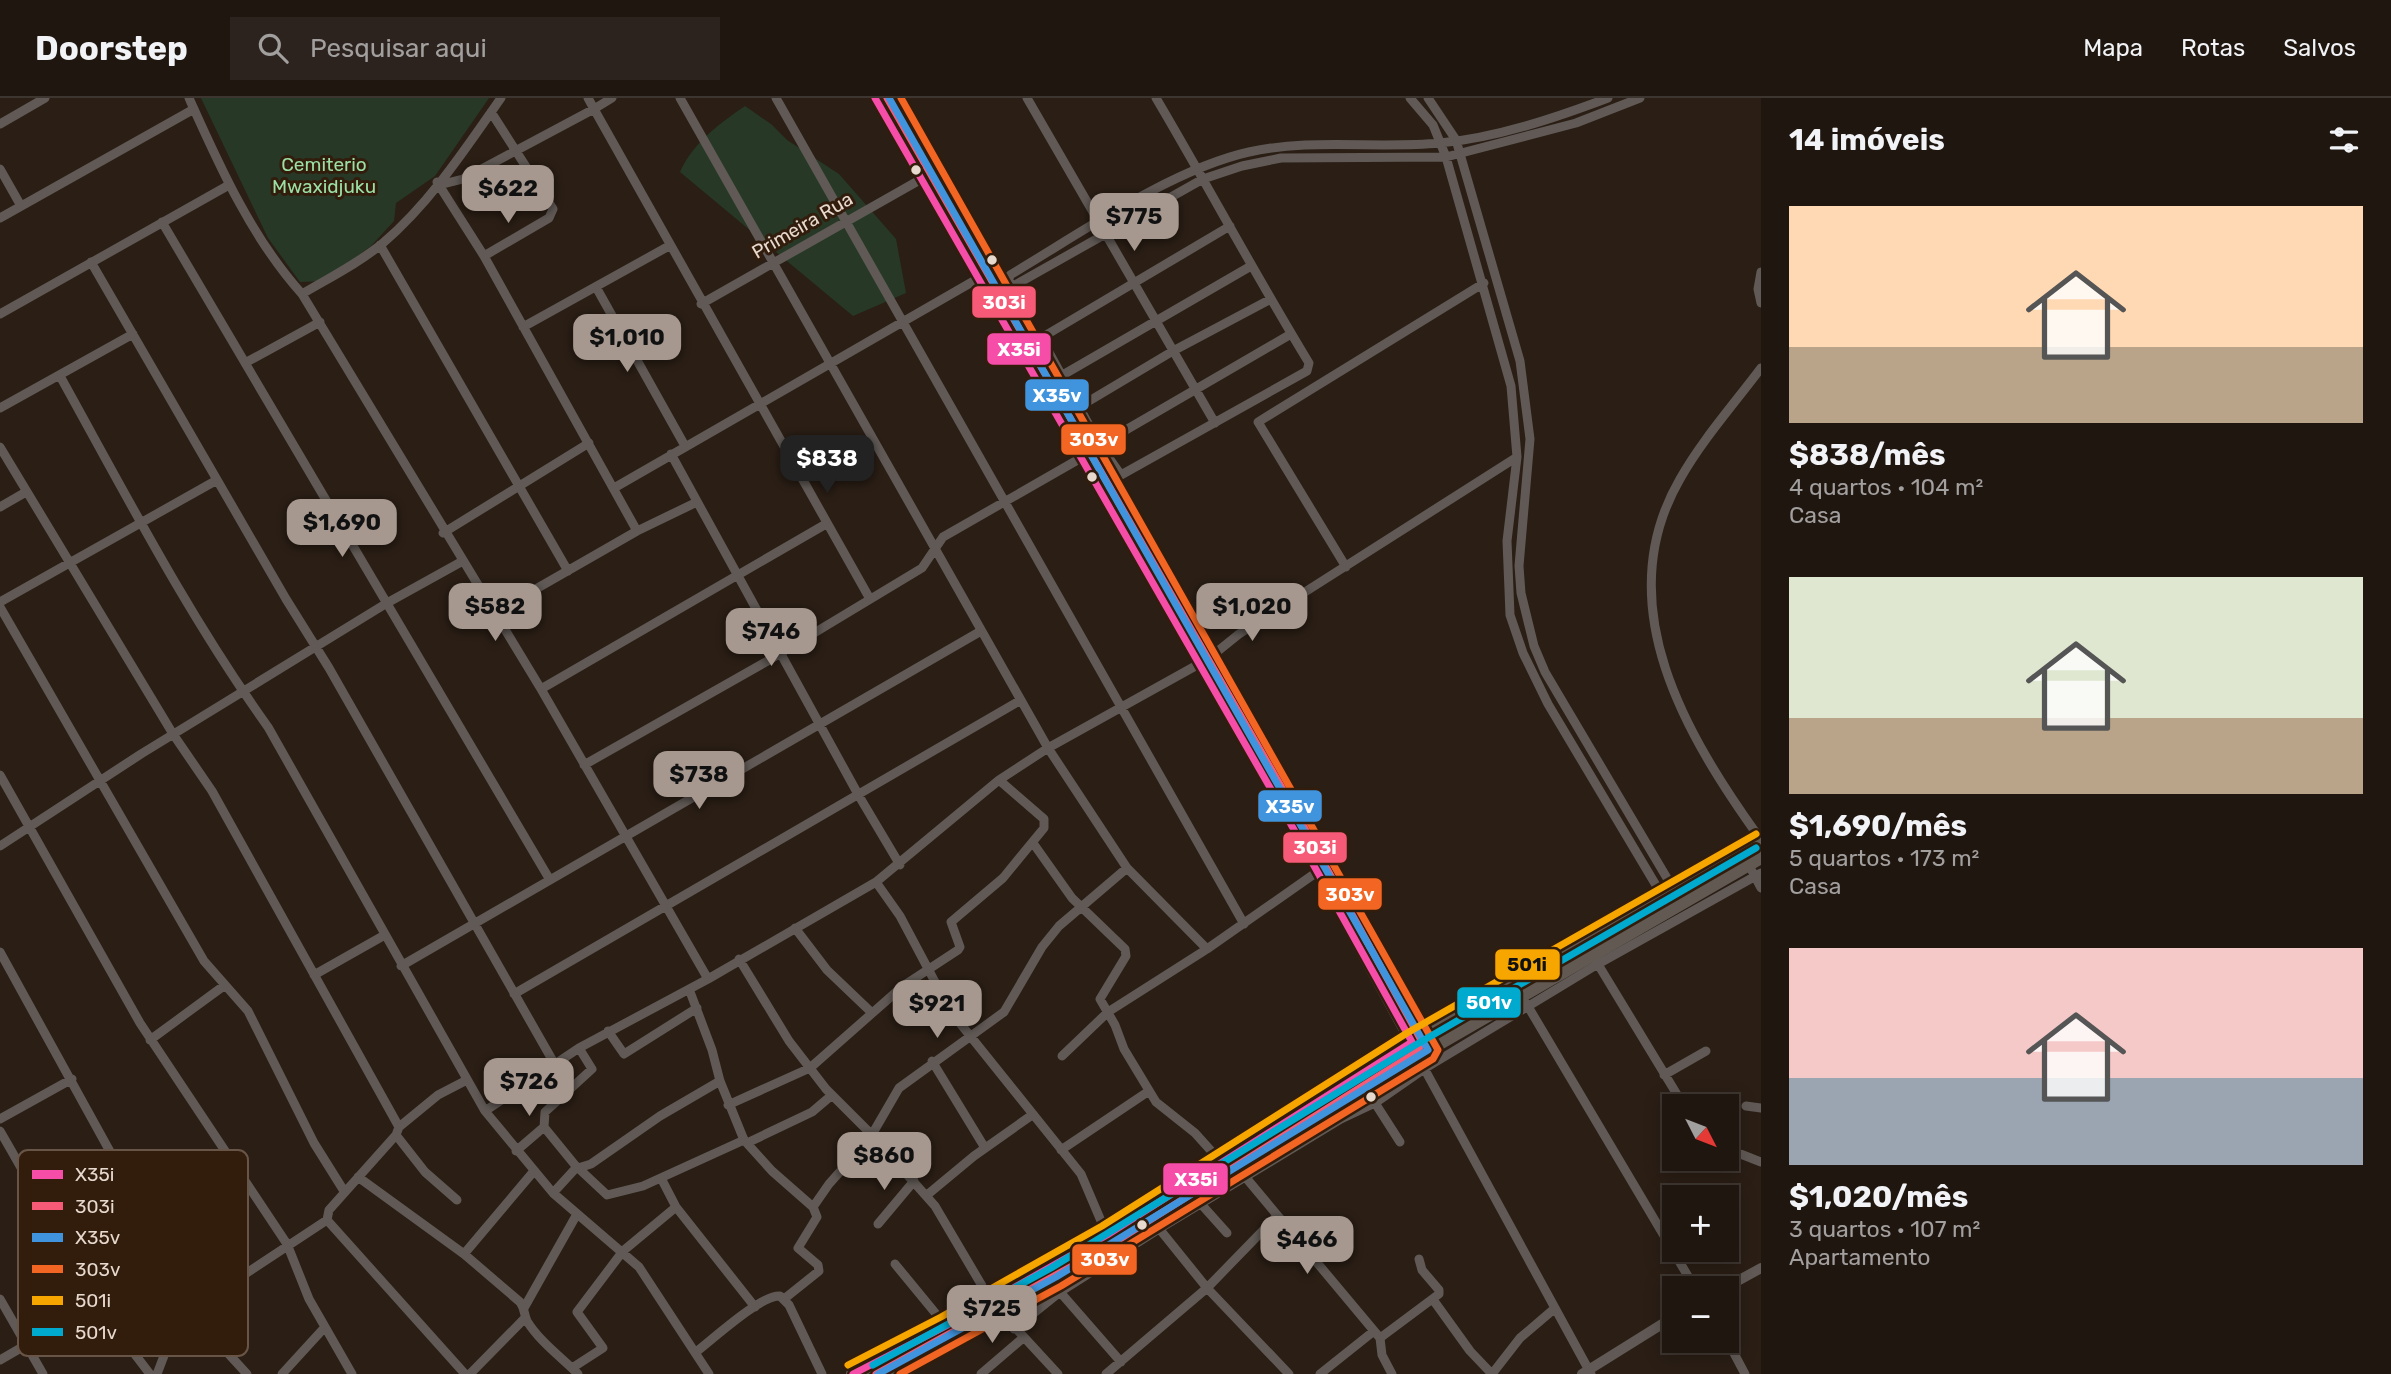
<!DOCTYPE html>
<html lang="pt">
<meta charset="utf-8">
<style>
:root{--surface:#201610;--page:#2d231e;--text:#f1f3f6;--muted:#a29f9f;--line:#3d3530;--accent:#a6988e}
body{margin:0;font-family:Rubik,sans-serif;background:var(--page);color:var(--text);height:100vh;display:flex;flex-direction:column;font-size:26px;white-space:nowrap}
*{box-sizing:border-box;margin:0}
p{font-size:23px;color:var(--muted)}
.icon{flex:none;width:38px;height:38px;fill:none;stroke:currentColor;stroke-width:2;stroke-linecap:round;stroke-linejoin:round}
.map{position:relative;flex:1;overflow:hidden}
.side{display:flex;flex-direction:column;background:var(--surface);width:630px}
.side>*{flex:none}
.needle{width:46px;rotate:132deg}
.tools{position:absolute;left:1662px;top:996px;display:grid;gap:14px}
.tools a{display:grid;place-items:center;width:77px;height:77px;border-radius:0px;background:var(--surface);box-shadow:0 4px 18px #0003,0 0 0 2px var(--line);font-size:35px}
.price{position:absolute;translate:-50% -60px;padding:0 16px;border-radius:14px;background:var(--accent);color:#111;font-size:23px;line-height:46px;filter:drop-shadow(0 2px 4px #0008)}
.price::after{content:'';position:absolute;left:50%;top:42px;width:21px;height:16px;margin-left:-10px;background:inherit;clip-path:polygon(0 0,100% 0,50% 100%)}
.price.on{background:#222;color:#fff}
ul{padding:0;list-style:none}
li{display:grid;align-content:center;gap:14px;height:371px;padding:0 28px}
li span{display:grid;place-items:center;height:217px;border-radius:0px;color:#555}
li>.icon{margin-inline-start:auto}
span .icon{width:126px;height:126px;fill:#fffc;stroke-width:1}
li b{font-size:30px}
h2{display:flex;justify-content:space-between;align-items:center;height:84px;padding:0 28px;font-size:30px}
header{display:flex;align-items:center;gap:42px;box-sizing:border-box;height:98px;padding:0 35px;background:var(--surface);border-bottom:2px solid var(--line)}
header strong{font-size:33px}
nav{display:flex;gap:38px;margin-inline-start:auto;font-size:24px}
.search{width:490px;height:63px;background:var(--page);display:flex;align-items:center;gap:18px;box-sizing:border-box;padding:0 24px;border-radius:0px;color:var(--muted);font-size:26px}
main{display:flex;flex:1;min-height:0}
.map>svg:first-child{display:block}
</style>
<header>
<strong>Doorstep</strong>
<div class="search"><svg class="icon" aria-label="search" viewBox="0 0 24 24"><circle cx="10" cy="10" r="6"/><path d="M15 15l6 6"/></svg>Pesquisar aqui</div>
<nav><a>Mapa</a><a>Rotas</a><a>Salvos</a></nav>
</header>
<main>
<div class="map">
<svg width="1761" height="1276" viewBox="0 0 1761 1276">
<rect width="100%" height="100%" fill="#2a1e15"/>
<path fill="#273926" d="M201,0h288l-54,78 -39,27 -2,18 -23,25 -47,35 -24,1 -32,-44z
M745,8l26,18 16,16 52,34 57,65 10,54 -53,23 -173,-144c13,-29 40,-49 65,-66z"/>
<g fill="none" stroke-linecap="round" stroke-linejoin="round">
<path stroke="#605955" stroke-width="9" d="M189,0c31,69 62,139 113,196 27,-16 57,-31 81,-51 47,-40 83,-95 118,-145
M612,0l-18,11 276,490
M680,0l368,650 79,120 80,81
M776,0l468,826
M875,0l413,721 303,555
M889,0l535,942
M1027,0l188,325
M1156,0c52,88 100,178 153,265l-2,8 -186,104 -21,-30 -59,-107 189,-112
M1410,0l23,27 13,32 65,229 6,71 -10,84 3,74 13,38 25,51 118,198
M1428,0l28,42 64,221 10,78 -11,127 2,27 13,53 11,26 132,223
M1608,0c-53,20 -112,40 -168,45 -64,6 -129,-5 -191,9 -77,17 -170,82 -239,123l-2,8 7,2 188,-106 39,-13 39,-8 165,-1 130,-34 64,-25
M0,26l45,-26
M0,71l21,37
M437,84l47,74 153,275
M439,87l24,-6 131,-70 -6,-11
M0,120l194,-109
M162,124l388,658
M380,147l188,326
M484,158l65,-38 4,-9 -62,-97
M91,164l195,337 43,69 225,395
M1761,174l-3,17 3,14
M596,189l89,159
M302,196l239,395 167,290
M701,206l224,-127
M0,216l229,-129
M523,229l146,-81
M245,265l75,-41
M1761,270c-27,36 -59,72 -81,111 -73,126 7,258 81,361
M60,278c66,119 129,241 208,351l217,384 68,82 86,74 70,107
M1061,278l190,-110
M1079,309l94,-56 98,-52
M0,310l133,-74
M1100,347l191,-111
M0,349l173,287 39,57 187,336
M671,356l188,342 41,69
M614,390l365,-210
M0,409l26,-15
M443,435l146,-90
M1346,469l-88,-145 226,-139
M0,504l217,-122
M0,509l204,354 44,50 66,132 30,48
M494,515l143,-82 60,-29
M541,591l285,-165
M584,667l187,-106 151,-91 21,-31 138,-79
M0,677l140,248 147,221 22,55 43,75
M1033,745l39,55 53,51 1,7 -26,43 15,26 9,24 32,53 39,31 27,30
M0,748l141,-92 246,-151 74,-41
M1752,773l9,17
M876,784l24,34 51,96 130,162 26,61
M795,830l32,42 44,42
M0,854l188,341 36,56 23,25
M739,861l50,82 37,48 45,45 64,72 56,95
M1596,863l88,145
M401,868l580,-335
M314,877l69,-39
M689,891l23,61 8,31 24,59 28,31 41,36
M514,896l507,-294
M1526,905l169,285
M608,933l16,23 73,-46
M150,942l75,-55
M579,950l13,21 -47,43 -1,15 31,38 32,30 36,-9 101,-46
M1062,958l46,-44 99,-63 110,-77
M932,963l53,87
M1664,977l42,-24
M1375,1005l25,39
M728,1007l82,-37 93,-82 55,-36 2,-3 -9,-25 52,-44 41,-50v-9l-45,-39
M1696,1008l9,-4 3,4
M1746,1008l15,2
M485,1013l94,-63 129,-69 168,-97 123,-102 49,-32 160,-89 31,-25 278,-177
M0,1021l72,-40
M0,1033c48,82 91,169 150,243
M396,1037l29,37 32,28
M1727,1039l11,16 23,9
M747,1045l65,-31 20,-17
M1061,1052l88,-59
M516,1053l28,-24
M1242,1075l138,165 2,17 10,19
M358,1079l106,77 56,48c5,7 4,13 7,19 12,20 35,37 51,53
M661,1080l15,29 79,100
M553,1095l22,-24 16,-5 69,-48 60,-35
M927,1097l47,-39 58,-41
M1201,1106l26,29
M327,1122l138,154
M878,1126l36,-43
M1157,1128l50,62 82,86
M464,1156l70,-83
M895,1166l51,62
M182,1183l54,-1 91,-60 2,-10 67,-75 3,-8 39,-32 27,-14
M1060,1194l61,70
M0,1201l43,75
M784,1201l35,-28 -1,-6 -20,-17 19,-31 -4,-10 16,-23 41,-46 29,-50 105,-76 38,-65 17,-21 68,-58
M1434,1203l36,50 22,23
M524,1210l53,-94
M998,1211l60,65
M1014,1231l46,-37 99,-63 182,-110 34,-16 49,-34 174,-105 163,-91
M1380,1240l59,-44v-4l-17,-20 -3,-11
M1727,1242l18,34
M127,1248l54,-43
M696,1254c17,-13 66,-58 84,-56l9,9 33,69
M0,1262l100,-58
M572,1270l31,-20 -26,-36 46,-61 53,-44
M157,1276l31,-81
M282,1276l43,-47
M470,1276l55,-56
M981,1276l42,-36
M1106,1276l101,-86 69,-71
M1320,1276l54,-43
M1492,1276l28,-36 34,-29"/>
<path stroke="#605955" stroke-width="10" d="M1725,1190l36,-20
M1582,1276l93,-58"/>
<path stroke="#615952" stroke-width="14" d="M853,1276l93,-48 161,-91 305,-193 349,-199
M878,1276l178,-97 361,-221 344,-199"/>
<defs>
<path id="bus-1" d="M853,1276l93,-48 161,-91 305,-193 -124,-223 -413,-721"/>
<path id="bus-2" d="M876,1276l236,-130 306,-193 4,-9 -125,-228 -410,-716"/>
<path id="bus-3" d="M878,1276l178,-97 372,-227 -539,-952"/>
<path id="bus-4" d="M900,1276l161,-88 372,-227 5,-9 -537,-952"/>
<path id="bus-5" d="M848,1267l93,-48 161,-91 305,-193 349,-199"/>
<path id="bus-6" d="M873,1267l178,-97 361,-221 344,-199"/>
</defs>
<use href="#bus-1" stroke="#321d0d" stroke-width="12"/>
<use href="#bus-2" stroke="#321d0d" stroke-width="12"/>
<use href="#bus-3" stroke="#321d0d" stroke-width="12"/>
<use href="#bus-4" stroke="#321d0d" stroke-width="12"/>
<use href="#bus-5" stroke="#321d0d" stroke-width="12"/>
<use href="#bus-6" stroke="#321d0d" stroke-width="12"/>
<use href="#bus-1" stroke="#f54da8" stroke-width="7"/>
<use href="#bus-2" stroke="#f75a77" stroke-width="7"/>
<use href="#bus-3" stroke="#4094de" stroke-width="7"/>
<use href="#bus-4" stroke="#f26522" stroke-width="7"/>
<use href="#bus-5" stroke="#f7a600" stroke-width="7"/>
<use href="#bus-6" stroke="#00a9ce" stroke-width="7"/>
</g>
<g fill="#e8d9cf" stroke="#321d0d" stroke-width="2.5">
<circle cx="916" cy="72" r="6"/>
<circle cx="992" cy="162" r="6"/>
<circle cx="1092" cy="379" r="6"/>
<circle cx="1371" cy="999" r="6"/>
<circle cx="1142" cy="1127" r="6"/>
</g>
<g text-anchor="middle" stroke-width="6" stroke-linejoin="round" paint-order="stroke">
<g font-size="19" fill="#9bdfa4" stroke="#321d0d">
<text x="324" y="73">Cemiterio<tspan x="324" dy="22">Mwaxidjuku</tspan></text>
</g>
<g font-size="19" fill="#e8d9cf" stroke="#321d0d">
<text transform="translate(802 127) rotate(-30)" y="7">Primeira Rua</text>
</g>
</g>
<rect x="18" y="1052" width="230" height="206" rx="10" fill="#321d0d" stroke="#695547" stroke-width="2"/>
<rect x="32" y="1072" width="31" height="9" fill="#f54da8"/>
<rect x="32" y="1104" width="31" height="8" fill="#f75a77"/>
<rect x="32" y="1135" width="31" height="9" fill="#4094de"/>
<rect x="32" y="1167" width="31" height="8" fill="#f26522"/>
<rect x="32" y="1198" width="31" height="9" fill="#f7a600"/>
<rect x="32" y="1230" width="31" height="8" fill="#00a9ce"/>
<g font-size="19" fill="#e8d9cf">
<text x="75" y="1083">X35i</text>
<text x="75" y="1115">303i</text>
<text x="75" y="1146">X35v</text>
<text x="75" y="1178">303v</text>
<text x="75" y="1209">501i</text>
<text x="75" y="1241">501v</text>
</g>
<g stroke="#321d0d" stroke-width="2.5">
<rect x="971" y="187" width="66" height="34" rx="7" fill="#f75a77"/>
<rect x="986" y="234" width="66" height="34" rx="7" fill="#f54da8"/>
<rect x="1024" y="280" width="66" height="34" rx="7" fill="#4094de"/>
<rect x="1060" y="325" width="67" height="33" rx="7" fill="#f26522"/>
<rect x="1257" y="691" width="66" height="34" rx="7" fill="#4094de"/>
<rect x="1282" y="733" width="66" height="33" rx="7" fill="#f75a77"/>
<rect x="1317" y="779" width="66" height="34" rx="7" fill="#f26522"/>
<rect x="1494" y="850" width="67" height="33" rx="7" fill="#f7a600"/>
<rect x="1456" y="888" width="66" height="33" rx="7" fill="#00a9ce"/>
<rect x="1162" y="1064" width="67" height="34" rx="7" fill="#f54da8"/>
<rect x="1071" y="1145" width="67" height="33" rx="7" fill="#f26522"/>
</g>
<g font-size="19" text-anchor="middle" font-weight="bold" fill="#fff">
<text x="1004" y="211">303i</text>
<text x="1019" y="258">X35i</text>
<text x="1057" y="304">X35v</text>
<text x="1094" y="348">303v</text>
<text x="1290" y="715">X35v</text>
<text x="1315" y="756">303i</text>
<text x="1350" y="803">303v</text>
<text x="1489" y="911">501v</text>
<text x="1196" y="1088">X35i</text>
<text x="1105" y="1168">303v</text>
</g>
<g font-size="19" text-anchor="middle" font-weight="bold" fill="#111">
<text x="1527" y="873">501i</text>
</g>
</svg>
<div class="tools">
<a><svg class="needle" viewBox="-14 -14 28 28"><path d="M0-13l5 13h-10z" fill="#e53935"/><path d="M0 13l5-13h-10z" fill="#a29f9f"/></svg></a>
<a>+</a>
<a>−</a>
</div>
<b class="price" style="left:508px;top:127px">$622</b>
<b class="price" style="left:1134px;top:155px">$775</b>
<b class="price" style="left:627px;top:276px">$1,010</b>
<b class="price on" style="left:827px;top:397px">$838</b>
<b class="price" style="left:342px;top:461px">$1,690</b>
<b class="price" style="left:495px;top:545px">$582</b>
<b class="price" style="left:1252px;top:545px">$1,020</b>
<b class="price" style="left:771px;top:570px">$746</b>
<b class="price" style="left:699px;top:713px">$738</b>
<b class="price" style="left:937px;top:942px">$921</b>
<b class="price" style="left:529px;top:1020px">$726</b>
<b class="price" style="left:884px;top:1094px">$860</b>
<b class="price" style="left:1307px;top:1178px">$466</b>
<b class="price" style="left:992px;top:1247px">$725</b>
</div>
<section class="side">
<h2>14 imóveis<svg class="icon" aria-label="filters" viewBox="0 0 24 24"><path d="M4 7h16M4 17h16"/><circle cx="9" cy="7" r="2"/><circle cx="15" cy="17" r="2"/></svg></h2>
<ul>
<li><span style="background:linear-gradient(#ffd9b3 65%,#b9a48a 0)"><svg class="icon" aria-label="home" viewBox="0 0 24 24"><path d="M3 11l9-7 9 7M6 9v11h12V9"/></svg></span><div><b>$838/mês</b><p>4 quartos · 104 m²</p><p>Casa</p></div></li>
<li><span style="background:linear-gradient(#dfe7d0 65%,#b9a48a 0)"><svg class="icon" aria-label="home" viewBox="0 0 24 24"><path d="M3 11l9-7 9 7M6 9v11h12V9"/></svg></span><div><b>$1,690/mês</b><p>5 quartos · 173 m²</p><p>Casa</p></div></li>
<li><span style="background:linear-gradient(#f6c9c9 60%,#9aa5b1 0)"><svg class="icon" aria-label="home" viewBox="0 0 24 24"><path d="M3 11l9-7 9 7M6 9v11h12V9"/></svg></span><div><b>$1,020/mês</b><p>3 quartos · 107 m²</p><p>Apartamento</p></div></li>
</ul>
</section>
</main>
